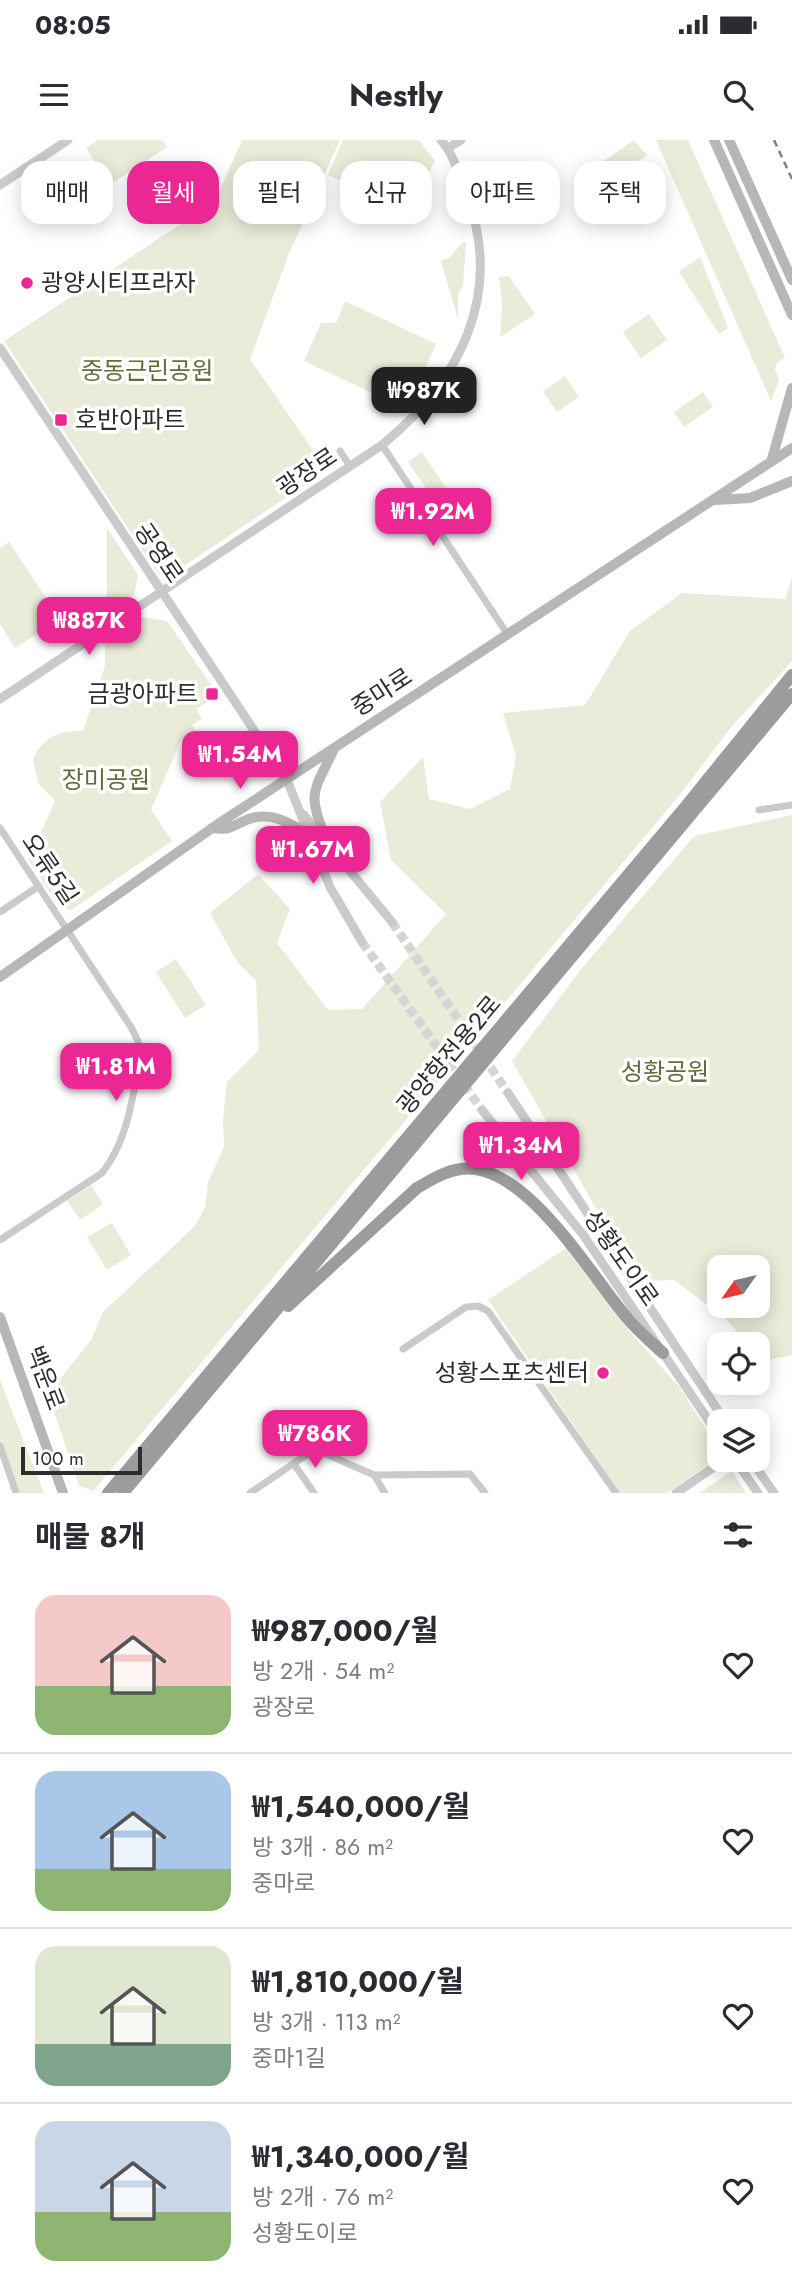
<!DOCTYPE html>
<html lang="ko">
<meta charset="utf-8">
<style>
:root{--surface:#fff;--page:#f2f2f3;--text:#2b2b33;--muted:#7c7c81;--line:#e1e1e2;--accent:#eb2794}
body{margin:0;font-family:Jost,"Noto Sans KR",sans-serif;background:var(--page);color:var(--text);height:100vh;display:flex;flex-direction:column;font-size:26px;white-space:nowrap}
*{box-sizing:border-box;margin:0}
p{font-size:23px;color:var(--muted)}
.icon{flex:none;width:38px;height:38px;fill:none;stroke:currentColor;stroke-width:2;stroke-linecap:round;stroke-linejoin:round}
.map{position:relative;height:1353px;overflow:hidden}
.panel{display:flex;flex-direction:column;background:var(--surface);flex:1}
.panel>*{flex:none}
.guide{position:absolute;left:21px;top:21px;width:751px;height:63px;display:flex;gap:14px}
.needle{width:46px;rotate:236deg}
.fabs{position:absolute;left:707px;top:1115px;display:grid;gap:14px}
.fabs a{display:grid;place-items:center;width:63px;height:63px;border-radius:14px;background:var(--surface);box-shadow:0 4px 18px #0003;font-size:35px}
.scale{position:absolute;left:21px;bottom:18px;width:121px;box-sizing:border-box;padding-left:7px;border:4px solid #2d2d2d;border-top:0;font-size:19px;line-height:24px;white-space:nowrap;color:#2d2d2d;-webkit-text-stroke:5px #fff;paint-order:stroke}
.price{position:absolute;translate:-50% -60px;padding:0 16px;border-radius:14px;background:var(--accent);color:#fff;font-size:23px;line-height:46px;filter:drop-shadow(0 2px 4px #0008)}
.price::after{content:'';position:absolute;left:50%;top:42px;width:21px;height:16px;margin-left:-10px;background:inherit;clip-path:polygon(0 0,100% 0,50% 100%)}
.price.active{background:#222;color:#fff}
ul{padding:0;list-style:none}
li{display:flex;align-items:center;gap:21px;height:175px;padding:0 35px}
li+li{border-top:2px solid var(--line)}
li span{display:grid;place-items:center;flex:none;width:196px;height:140px;border-radius:21px;color:#555}
li>.icon{margin-inline-start:auto}
span .icon{width:84px;height:84px;fill:#fffc;stroke-width:1}
li b{font-size:30px}
h2{display:flex;justify-content:space-between;align-items:center;height:84px;padding:0 35px;font-size:30px}
.pill{padding:0 24px;border-radius:21px;background:var(--surface);box-shadow:0 4px 18px #0003;font-size:24px;line-height:63px}
.pill.active{background:var(--accent);color:#fff}
.status{display:flex;justify-content:space-between;align-items:center;height:49px;padding:0 35px;background:var(--surface);direction:ltr}
.status svg{height:19px;fill:currentColor}
header{display:flex;justify-content:space-between;align-items:center;height:91px;padding:0 35px;background:var(--surface);font-size:32px;font-weight:700}
.map>svg:first-child{display:block}
</style>
<div class="status"><b>08:05</b><svg viewBox="0 0 49 12"><path d="M0 12V9h3v3zM5 12V6h3v6zM10 12V3h3v9zM15 12V0h3v12zM26 1h20v11H26zM47 4h2v5h-2z"/></svg></div>
<header><svg class="icon" aria-label="menu" viewBox="0 0 24 24"><path d="M4 6h16M4 12h16M4 18h16"/></svg>Nestly<svg class="icon" aria-label="search" viewBox="0 0 24 24"><circle cx="10" cy="10" r="6"/><path d="M15 15l6 6"/></svg></header>
<div class="map">
<svg width="792" height="1353" viewBox="0 0 792 1353">
<rect width="100%" height="100%" fill="#fff"/>
<path fill="#ebebd9" fill-rule="evenodd" d="M98,0h64l5,7 -57,38 -24,-37z
M242,0h98l-52,116 -38,103 73,106 -2,9 -152,102 -10,-1 -155,-234 198,-131 17,-18z
M343,0h76l16,21 -25,52 -82,-38z
M634,0l13,15 -32,21 -11,-15z
M656,0h32l97,218 -8,4 -2,8 4,10 -8,21z
M463,102l3,1 -3,42 -5,10v24l-17,-58 9,-4z
M700,117l28,71 -9,6 -40,-62z
M509,136l26,38 -35,23 2,-33 -3,-27z
M345,161l91,43 -13,29 -7,-2 -16,35 -96,-45 17,-38h15z
M649,174l18,26 -26,18 -18,-26z
M565,236l14,21 -22,15 -14,-21z
M703,252l10,15 -29,20 -10,-15z
M422,312l30,45 -14,9 -30,-44z
M107,388l31,47 -4,20 -27,18z
M9,402l51,77 -45,29 -15,-24v-76z
M792,438v83l-60,65 -54,71 -585,694 -14,-5 -31,-92 43,-54 12,-28 92,-86 10,-19 3,-25 16,-35 -1,-28 4,-37 32,-32 -3,-69 -18,-18 -28,-50 48,-39 32,35 -13,34 51,67 34,-1 84,-95 -55,-54 -11,-58 43,-45 6,42 41,10 40,-20 6,-33 -13,-43 82,-8 45,-74 52,-38 103,6z
M142,477l25,4 51,74 -22,14 6,10 -10,6 3,5 -14,10 -30,70 21,31 -101,69 -12,-4 -31,-46 27,-59 -17,-18 -5,-23c8,-22 27,-30 50,-29l22,-65v-25z
M792,675v540l-28,6 -6,-7v-10h-10l-23,-26 -51,-38 -29,1 -51,-76 -82,-144 70,-93 112,-132zM719,1127h39v39h-39z
M176,819l30,46 -21,13 -29,-46z
M91,1045l12,19 -23,16 -13,-19z
M112,1083l19,32 -24,15 -20,-33z
M566,1108l59,78 55,62 39,62v7l-52,36h-47l-132,-193z
M0,1240l44,113h-27l-17,-48z
M732,1331l14,22h-47z"/>
<g fill="none" stroke-linecap="round" stroke-linejoin="round">
<path stroke="#d5d5d5" stroke-width="9" stroke-dasharray="9 4.5" stroke-linecap="butt" d="M392,782l116,171
M362,802l120,168"/>
<path stroke="#cacaca" stroke-width="7" d="M382,305l126,190
M340,311l10,15
M759,670l33,-5
M0,688l131,199 7,14 3,14c-9,41 -12,84 -39,118l-102,67
M0,772l39,-26
M403,1209l63,-42 12,-1 10,5 128,182
M0,1306l16,47
M294,1324l20,29
M374,1335l11,18
M250,1353l65,-44 59,26 96,-1 15,19"/>
<path stroke="#cacaca" stroke-width="9" d="M448,8l13,-8
M0,45l68,-45
M0,208l287,432 43,107 32,55
M0,559l382,-254c78,-64 123,-151 84,-252 -7,-18 -12,-38 -25,-53
M304,675l88,107
M508,953l217,328
M482,970l102,126 135,200
M735,1320l23,33
M751,1320l23,33
M676,1353l48,-33"/>
<path stroke="#b7b7b7" stroke-width="10" d="M714,0l78,175
M729,0l63,140
M771,322l21,-74
M716,360l34,-2 42,-17
M212,688c21,3 20,-3 37,-9 22,-8 41,4 59,15
M326,699c-19,-46 -13,-46 7,-88
M0,837l218,-153 574,-376
M0,1177l63,176"/>
<path stroke="#9c9c9c" stroke-width="12" d="M288,1166l129,-118c14,-8 28,-17 44,-19 64,-9 132,110 167,150 10,12 23,23 35,34
M108,1353l578,-687 106,-131
M123,1353l669,-799"/>
<path stroke="#828282" stroke-width="2.5" stroke-dasharray="7 5" stroke-linecap="butt" d="M774,0l18,39"/>
</g>
<g fill="#eb2794" stroke="#fff" stroke-width="2.5">
<circle cx="27" cy="143" r="7"/>
<rect x="54" y="273" width="14" height="14" rx="3.5"/>
<rect x="205" y="547" width="14" height="14" rx="3.5"/>
<circle cx="603" cy="1233" r="7"/>
</g>
<g text-anchor="middle" stroke-width="7" stroke-linejoin="round" paint-order="stroke">
<g font-size="24" fill="#2d2d2d" stroke="#fff" text-anchor="start">
<text x="41" y="151">광양시티프라자</text>
<text x="75" y="288">호반아파트</text>
<text x="198" y="562" text-anchor="end">금광아파트</text>
<text x="589" y="1241" text-anchor="end">성황스포츠센터</text>
</g>
<g font-size="24" fill="#676a39" stroke="#fff">
<text x="147" y="239">중동근린공원</text>
<text x="106" y="648">장미공원</text>
<text x="665" y="940">성황공원</text>
</g>
<g font-size="24" fill="#2d2d2d" stroke="#fff">
<text transform="translate(307 332) rotate(-34)" y="8">광장로</text>
<text transform="translate(159 413) rotate(56)" y="8">공영로</text>
<text transform="translate(382 552) rotate(-33)" y="8">중마로</text>
<text transform="translate(50 729) rotate(56)" y="8">오류5길</text>
<text transform="translate(449 915) rotate(-50)" y="8">광양항전용2로</text>
<text transform="translate(621 1118) rotate(55)" y="8">성황도이로</text>
<text transform="translate(45 1238) rotate(69)" y="8">백운로</text>
</g>
</g>
</svg>
<div class="fabs">
<a><svg class="needle" viewBox="-14 -14 28 28"><path d="M0-13l5 13h-10z" fill="#e53935"/><path d="M0 13l5-13h-10z" fill="#7c7c81"/></svg></a>
<a><svg class="icon" aria-label="locate" viewBox="0 0 24 24"><circle cx="12" cy="12" r="6"/><path d="M12 2v4M12 18v4M2 12h4M18 12h4"/></svg></a>
<a><svg class="icon" aria-label="layers" viewBox="0 0 24 24"><path d="M12 4l9 5-9 5-9-5zM3 14l9 5 9-5"/></svg></a>
</div>
<div class="scale">100 m</div>
<b class="price active" style="left:424px;top:287px">₩987K</b>
<b class="price" style="left:433px;top:408px">₩1.92M</b>
<b class="price" style="left:89px;top:517px">₩887K</b>
<b class="price" style="left:240px;top:651px">₩1.54M</b>
<b class="price" style="left:313px;top:746px">₩1.67M</b>
<b class="price" style="left:116px;top:963px">₩1.81M</b>
<b class="price" style="left:521px;top:1042px">₩1.34M</b>
<b class="price" style="left:315px;top:1330px">₩786K</b>
<div class="guide">
<a class="pill">매매</a>
<a class="pill active">월세</a>
<a class="pill">필터</a>
<a class="pill">신규</a>
<a class="pill">아파트</a>
<a class="pill">주택</a>
</div>
</div>
<section class="panel">
<h2>매물 8개<svg class="icon" aria-label="filters" viewBox="0 0 24 24"><path d="M4 7h16M4 17h16"/><circle cx="9" cy="7" r="2"/><circle cx="15" cy="17" r="2"/></svg></h2>
<ul>
<li><span style="background:linear-gradient(#f6c9c9 65%,#8fb573 0)"><svg class="icon" aria-label="home" viewBox="0 0 24 24"><path d="M3 11l9-7 9 7M6 9v11h12V9"/></svg></span><div><b>₩987,000/월</b><p>방 2개 · 54 m²</p><p>광장로</p></div><svg class="icon" aria-label="heart" viewBox="0 0 24 24"><path d="M12 20l-8-8c-3-5 5-10 8-4 3-6 11-1 8 4z"/></svg></li>
<li><span style="background:linear-gradient(#a9c7e8 70%,#8fb573 0)"><svg class="icon" aria-label="home" viewBox="0 0 24 24"><path d="M3 11l9-7 9 7M6 9v11h12V9"/></svg></span><div><b>₩1,540,000/월</b><p>방 3개 · 86 m²</p><p>중마로</p></div><svg class="icon" aria-label="heart" viewBox="0 0 24 24"><path d="M12 20l-8-8c-3-5 5-10 8-4 3-6 11-1 8 4z"/></svg></li>
<li><span style="background:linear-gradient(#dfe7d0 70%,#7fa58c 0)"><svg class="icon" aria-label="home" viewBox="0 0 24 24"><path d="M3 11l9-7 9 7M6 9v11h12V9"/></svg></span><div><b>₩1,810,000/월</b><p>방 3개 · 113 m²</p><p>중마1길</p></div><svg class="icon" aria-label="heart" viewBox="0 0 24 24"><path d="M12 20l-8-8c-3-5 5-10 8-4 3-6 11-1 8 4z"/></svg></li>
<li><span style="background:linear-gradient(#c9d6e8 65%,#8fb573 0)"><svg class="icon" aria-label="home" viewBox="0 0 24 24"><path d="M3 11l9-7 9 7M6 9v11h12V9"/></svg></span><div><b>₩1,340,000/월</b><p>방 2개 · 76 m²</p><p>성황도이로</p></div><svg class="icon" aria-label="heart" viewBox="0 0 24 24"><path d="M12 20l-8-8c-3-5 5-10 8-4 3-6 11-1 8 4z"/></svg></li>
</ul>
</section>
